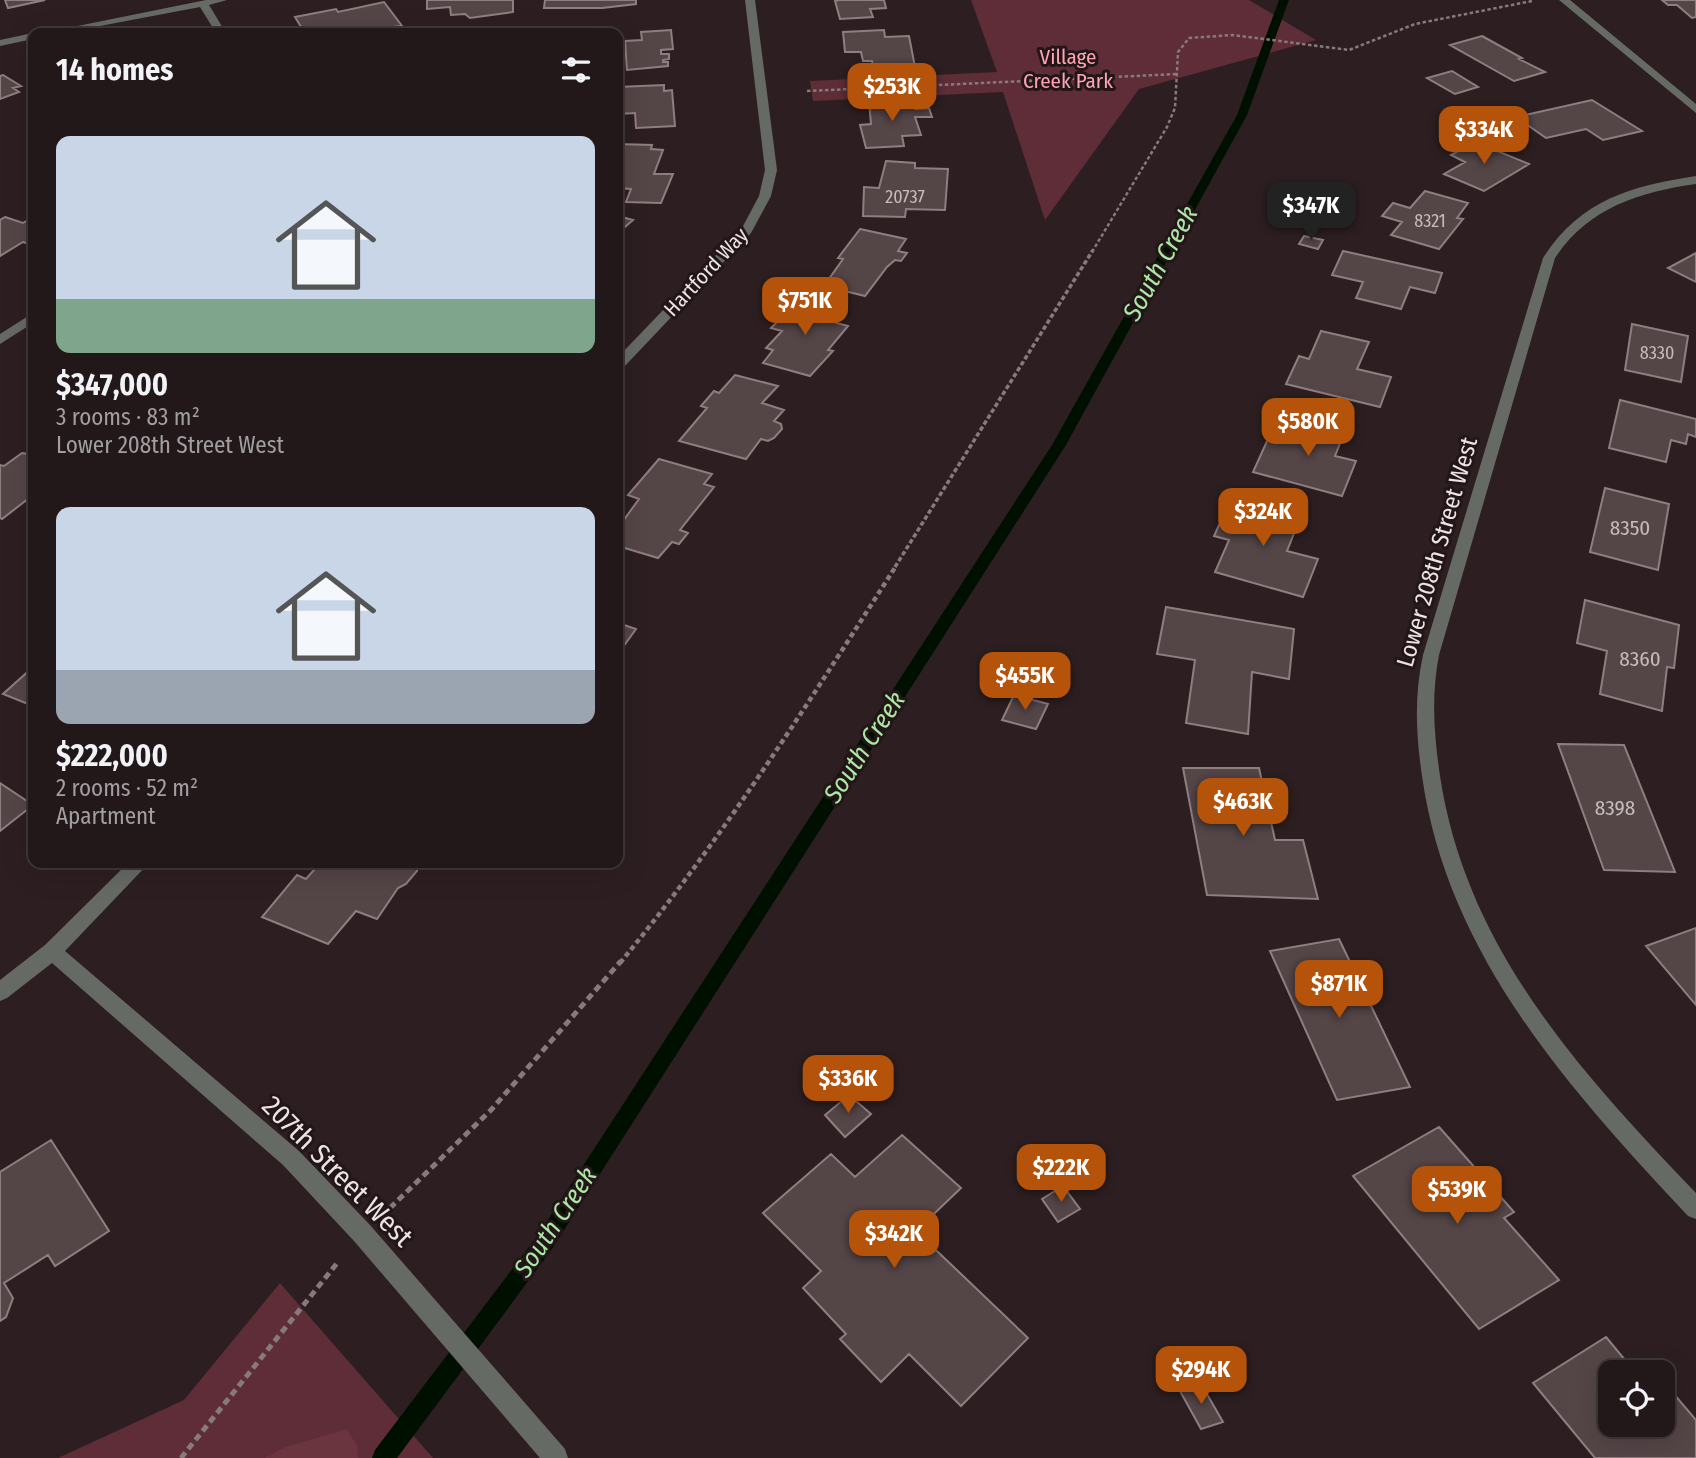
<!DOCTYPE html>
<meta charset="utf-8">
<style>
:root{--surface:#221719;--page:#2e2426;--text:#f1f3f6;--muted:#a29fa2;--line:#3f3638;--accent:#b45309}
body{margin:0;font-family:"Fira Sans Condensed",sans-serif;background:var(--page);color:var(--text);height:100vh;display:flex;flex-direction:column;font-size:26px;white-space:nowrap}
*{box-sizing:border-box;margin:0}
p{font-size:23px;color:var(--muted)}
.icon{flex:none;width:38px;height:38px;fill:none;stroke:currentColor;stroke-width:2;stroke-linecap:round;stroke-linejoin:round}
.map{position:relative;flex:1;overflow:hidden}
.drawer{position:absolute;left:28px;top:28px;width:595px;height:840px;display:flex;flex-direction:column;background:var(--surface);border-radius:14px;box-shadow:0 7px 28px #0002,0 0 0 2px var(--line)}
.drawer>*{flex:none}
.buttons{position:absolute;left:1598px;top:1360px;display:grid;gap:14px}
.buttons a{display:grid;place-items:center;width:77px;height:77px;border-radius:14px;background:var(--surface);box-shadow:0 7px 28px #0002,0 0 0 2px var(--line);font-size:35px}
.price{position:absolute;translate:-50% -60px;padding:0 16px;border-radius:14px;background:var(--accent);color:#fff;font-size:23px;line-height:46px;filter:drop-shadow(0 2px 4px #0008)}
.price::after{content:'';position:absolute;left:50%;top:42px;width:21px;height:16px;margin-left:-10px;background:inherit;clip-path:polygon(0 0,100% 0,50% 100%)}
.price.active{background:#222;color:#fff}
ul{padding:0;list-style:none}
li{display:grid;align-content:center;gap:14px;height:371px;padding:0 28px}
li span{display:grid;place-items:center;height:217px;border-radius:14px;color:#555}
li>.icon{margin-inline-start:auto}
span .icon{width:126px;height:126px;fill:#fffc;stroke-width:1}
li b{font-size:30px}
h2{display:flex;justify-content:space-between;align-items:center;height:84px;padding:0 28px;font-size:30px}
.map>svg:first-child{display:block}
</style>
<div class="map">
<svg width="1696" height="1458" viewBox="0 0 1696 1458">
<rect width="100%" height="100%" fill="#2d1f21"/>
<path fill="#5e2d37" d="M971,0h278l67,40 -177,49 -94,131 -42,-128 -190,9 -3,-20 187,-9z
M280,1283l153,175h-375l126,-58z"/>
<path fill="#6b3540" d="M347,1429l10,17 1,12h-93l21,-11z"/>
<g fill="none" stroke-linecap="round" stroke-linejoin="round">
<path fill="#001000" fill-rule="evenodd" d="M1279,0h10l-42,115 -181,330 -514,804 -155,209h-25l3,-8 163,-215 514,-790 185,-330z"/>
</g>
<path fill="#544547" stroke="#8f7e81" stroke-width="2" d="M5,0h40l-37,8z
M427,0h86v12l-43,6 -5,-4 -14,1 -1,-8 -23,2z
M545,0h91v4l-34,4h-58z
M839,0h45l2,8 -16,1 3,8 -33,2 -5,-18z
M1662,0h34v17l-4,1 -15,-13h-9z
M384,2l18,24 -39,4 2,3h-45l-5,-6 -12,3 -8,-13 41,-8 2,3z
M671,30l2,19 -12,1v4h8v5l-6,1v2h5v4l-41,4 -2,-29 17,-1 -1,-8z
M884,30l1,7 24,-1 6,31 -41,2 -2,-8h-9l-2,-9h-16l-2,-20z
M1482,36l40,22 -3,1 26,13 -31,9 -64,-36z
M1452,71l26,16 -23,7 -28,-16z
M3,75l18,11 -8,2 6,4 -19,7v-23z
M664,85v6l8,-1 3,36 -39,2 -1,-15 -17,1v-27z
M912,100l3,9 14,-1 3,9h-17l6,18 -19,1 2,10 -38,2 -6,-23 11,-1 -2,-22z
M1592,100l50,31 -39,9 -17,-11 -40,9 -30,-21z
M1475,142l54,22 -45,27 -40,-17 21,-12 -14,-7z
M618,144l34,1 -1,4 12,1 -9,24h19l-12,29 -35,-1 5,-13 -13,-1z
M886,161l29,2v5l33,1 -3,41 -39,-1 -1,8 -42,-1 1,-29 15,1z
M1425,191l43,12 -11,15 6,1 -24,30 -48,-14 11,-13 -20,-6 11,-13 17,5z
M618,216l15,4 -15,13z
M5,217l18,6 10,-6v25l-4,2 -6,-2 -23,14v-36z
M860,229l46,10 -8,12 9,2 -6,8 -6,-1 -8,7 -22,29 -41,-10 19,-27 -5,-1z
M1304,236l19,4 -5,9 -19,-5z
M1343,251l99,22 -7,20 -25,-6 -9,22 -45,-11 7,-16 -31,-7z
M1696,253v29l-28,-14z
M801,298l43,11 -11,13 15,4 -20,24 5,1 -23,25 -47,-13 10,-13 -7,-2 16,-17 -11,-3z
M1632,324l56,12 -7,46 -56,-12z
M1321,331l48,11 -12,27 34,8 -11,30 -94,-23 13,-28 10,3z
M735,375l43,11 -16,17 22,7 -10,11 7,3 1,5 -8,9 -6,3 -7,-2 -15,20 -67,-18 28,-33 -6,-2 13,-15 5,2z
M1620,400l76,19v18l-8,-3 -2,10 -15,-4 -5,22 -57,-14z
M1293,417l52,14 -10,25 21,5 -14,35 -89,-24 15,-33 13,4z
M22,453l11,2v40l-31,24 -2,-1v-53l4,1z
M659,459l53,15 -8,10 10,3 -34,43 8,3 -9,11 -7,-2 -14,16 -40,-12v-18l21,-29 -11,-4z
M1605,488l64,16 -11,66 -68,-18z
M1232,497l69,19 -14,35 31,8 -15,38 -88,-25 14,-32 -15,-4z
M1585,600l94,25 -5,43 -7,-1 -5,44 -62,-17 7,-43 -30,-8z
M1166,607l128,22 -5,50 -37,-7 -4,62 -62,-11 9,-63 -38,-6z
M618,623l18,6 -18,25z
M33,667v39l-30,-12z
M1014,695l34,9 -12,25 -34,-9z
M1558,744l66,1 51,127 -71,-2z
M1183,768h76l16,72h28l15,59 -111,-4z
M0,783l33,22 -33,26z
M320,863h97v8l-11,13 -8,4 -21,31 -21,-8 -28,33 -66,-27 35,-42 9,4z
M1696,928v77l-50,-59z
M1339,939l71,148 -73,13 -67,-149z
M849,1095l22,19 -26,23 -20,-22z
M1439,1127l75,85 -10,6 55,62 -80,49 -126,-153z
M902,1135l59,53 -45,43 112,107 -67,68 -52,-52 -28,28 -41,-43 6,-5 -43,-46 18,-17 -58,-58 68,-59 24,23z
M51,1140l58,91 -54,35 -7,-11 -44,28 9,15 -7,19 -6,4v-149z
M1063,1186l17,23 -22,13 -16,-23z
M1606,1337l29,35h-25v52h52v-44l34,40v38h-101l-62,-75z
M1200,1382l23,40 -22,7 -21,-38z"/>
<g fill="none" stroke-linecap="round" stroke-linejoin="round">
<path stroke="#867a7c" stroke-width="2.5" stroke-dasharray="3.5 2.5" stroke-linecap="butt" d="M807,91l371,-17
M1092,252l75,-125 8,-19 3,-56 11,-14 44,-3 116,15 66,-26 117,-23"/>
<path stroke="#867a7c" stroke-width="3.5" stroke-dasharray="4.5 2.5" stroke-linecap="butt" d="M895,567l198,-317"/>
<path stroke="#867a7c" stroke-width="4.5" stroke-dasharray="5 3.5" stroke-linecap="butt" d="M620,963c103,-125 189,-261 276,-397"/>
<path stroke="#867a7c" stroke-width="5" stroke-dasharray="7 4.5" stroke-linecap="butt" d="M390,1208l101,-98 130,-149
M181,1458l157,-196"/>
<path fill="#666a65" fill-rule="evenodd" d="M206,0h21l-18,5 17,28h-10l-16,-26 -137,26h-20z
M745,0h10l22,170 -6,26 -20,37 -128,135 -5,1v-12l124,-129 17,-32 6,-26z
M1559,0h11l126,104v9z
M33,33v6l-33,7v-6z
M1696,176v8c-57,8 -108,24 -141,74l-116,397c-8,41 -5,80 1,121 26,172 140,296 256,417v26l-8,-3c-119,-127 -241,-262 -266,-440 -6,-41 -8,-80 1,-121l120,-397c37,-58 88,-72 153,-82z
M33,313v10l-33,21v-10z
M128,863h21l-84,88 234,200 71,74 195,224 3,9h-28l-186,-217 -71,-76 -231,-202 -45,35 -7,3v-21l45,-35z"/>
</g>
<g text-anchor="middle" stroke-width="6" stroke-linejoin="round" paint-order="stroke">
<g font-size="18" fill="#c6bcbd">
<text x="905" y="203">20737</text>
<text x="1430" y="227">8321</text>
<text x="1657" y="359">8330</text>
</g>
<g font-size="21" fill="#fda4b3" stroke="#231618">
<text x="1068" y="64">Village<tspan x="1068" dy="24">Creek Park</tspan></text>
</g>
<g font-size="21" fill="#ece3e4" stroke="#231618">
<text transform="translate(706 272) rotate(-47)" y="7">Hartford Way</text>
</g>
<g font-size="21" fill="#c6bcbd">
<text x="1630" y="535">8350</text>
<text x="1640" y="666">8360</text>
<text x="1615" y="815">8398</text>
</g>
<g font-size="24" fill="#ece3e4" stroke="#231618">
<text transform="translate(1437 552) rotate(-74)" y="8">Lower 208th Street West</text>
</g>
<g font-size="26" font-style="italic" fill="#ade7a5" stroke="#231618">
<text transform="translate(1160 263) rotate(-61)" y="9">South Creek</text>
<text transform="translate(864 747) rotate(-57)" y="9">South Creek</text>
<text transform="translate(555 1222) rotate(-56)" y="9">South Creek</text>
</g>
<g font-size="28" fill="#ece3e4" stroke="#231618">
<text transform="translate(338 1171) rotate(45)" y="10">207th Street West</text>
</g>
</g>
</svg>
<div class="buttons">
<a><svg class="icon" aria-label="locate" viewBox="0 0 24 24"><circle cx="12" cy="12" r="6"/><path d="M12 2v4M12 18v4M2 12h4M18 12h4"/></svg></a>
</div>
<b class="price" style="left:892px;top:123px">$253K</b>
<b class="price" style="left:1484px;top:166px">$334K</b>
<b class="price active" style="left:1311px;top:242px">$347K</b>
<b class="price" style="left:805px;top:337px">$751K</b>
<b class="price" style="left:1308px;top:458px">$580K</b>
<b class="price" style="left:1263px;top:548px">$324K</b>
<b class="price" style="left:1025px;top:712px">$455K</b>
<b class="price" style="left:1243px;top:838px">$463K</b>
<b class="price" style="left:1339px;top:1020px">$871K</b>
<b class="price" style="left:848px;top:1115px">$336K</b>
<b class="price" style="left:1061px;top:1204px">$222K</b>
<b class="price" style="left:1457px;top:1226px">$539K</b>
<b class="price" style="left:894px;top:1270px">$342K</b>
<b class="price" style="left:1201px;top:1406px">$294K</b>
<section class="drawer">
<h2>14 homes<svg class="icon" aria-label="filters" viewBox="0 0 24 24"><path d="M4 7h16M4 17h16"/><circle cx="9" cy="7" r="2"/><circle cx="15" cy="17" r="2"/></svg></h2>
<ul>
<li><span style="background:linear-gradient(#c9d6e8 75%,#7fa58c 0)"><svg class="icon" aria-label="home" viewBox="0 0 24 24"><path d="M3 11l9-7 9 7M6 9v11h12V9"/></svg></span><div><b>$347,000</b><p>3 rooms · 83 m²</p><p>Lower 208th Street West</p></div></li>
<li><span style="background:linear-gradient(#c9d6e8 75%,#9aa5b1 0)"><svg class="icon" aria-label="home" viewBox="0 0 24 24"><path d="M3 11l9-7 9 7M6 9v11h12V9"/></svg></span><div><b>$222,000</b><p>2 rooms · 52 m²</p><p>Apartment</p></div></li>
</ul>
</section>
</div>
